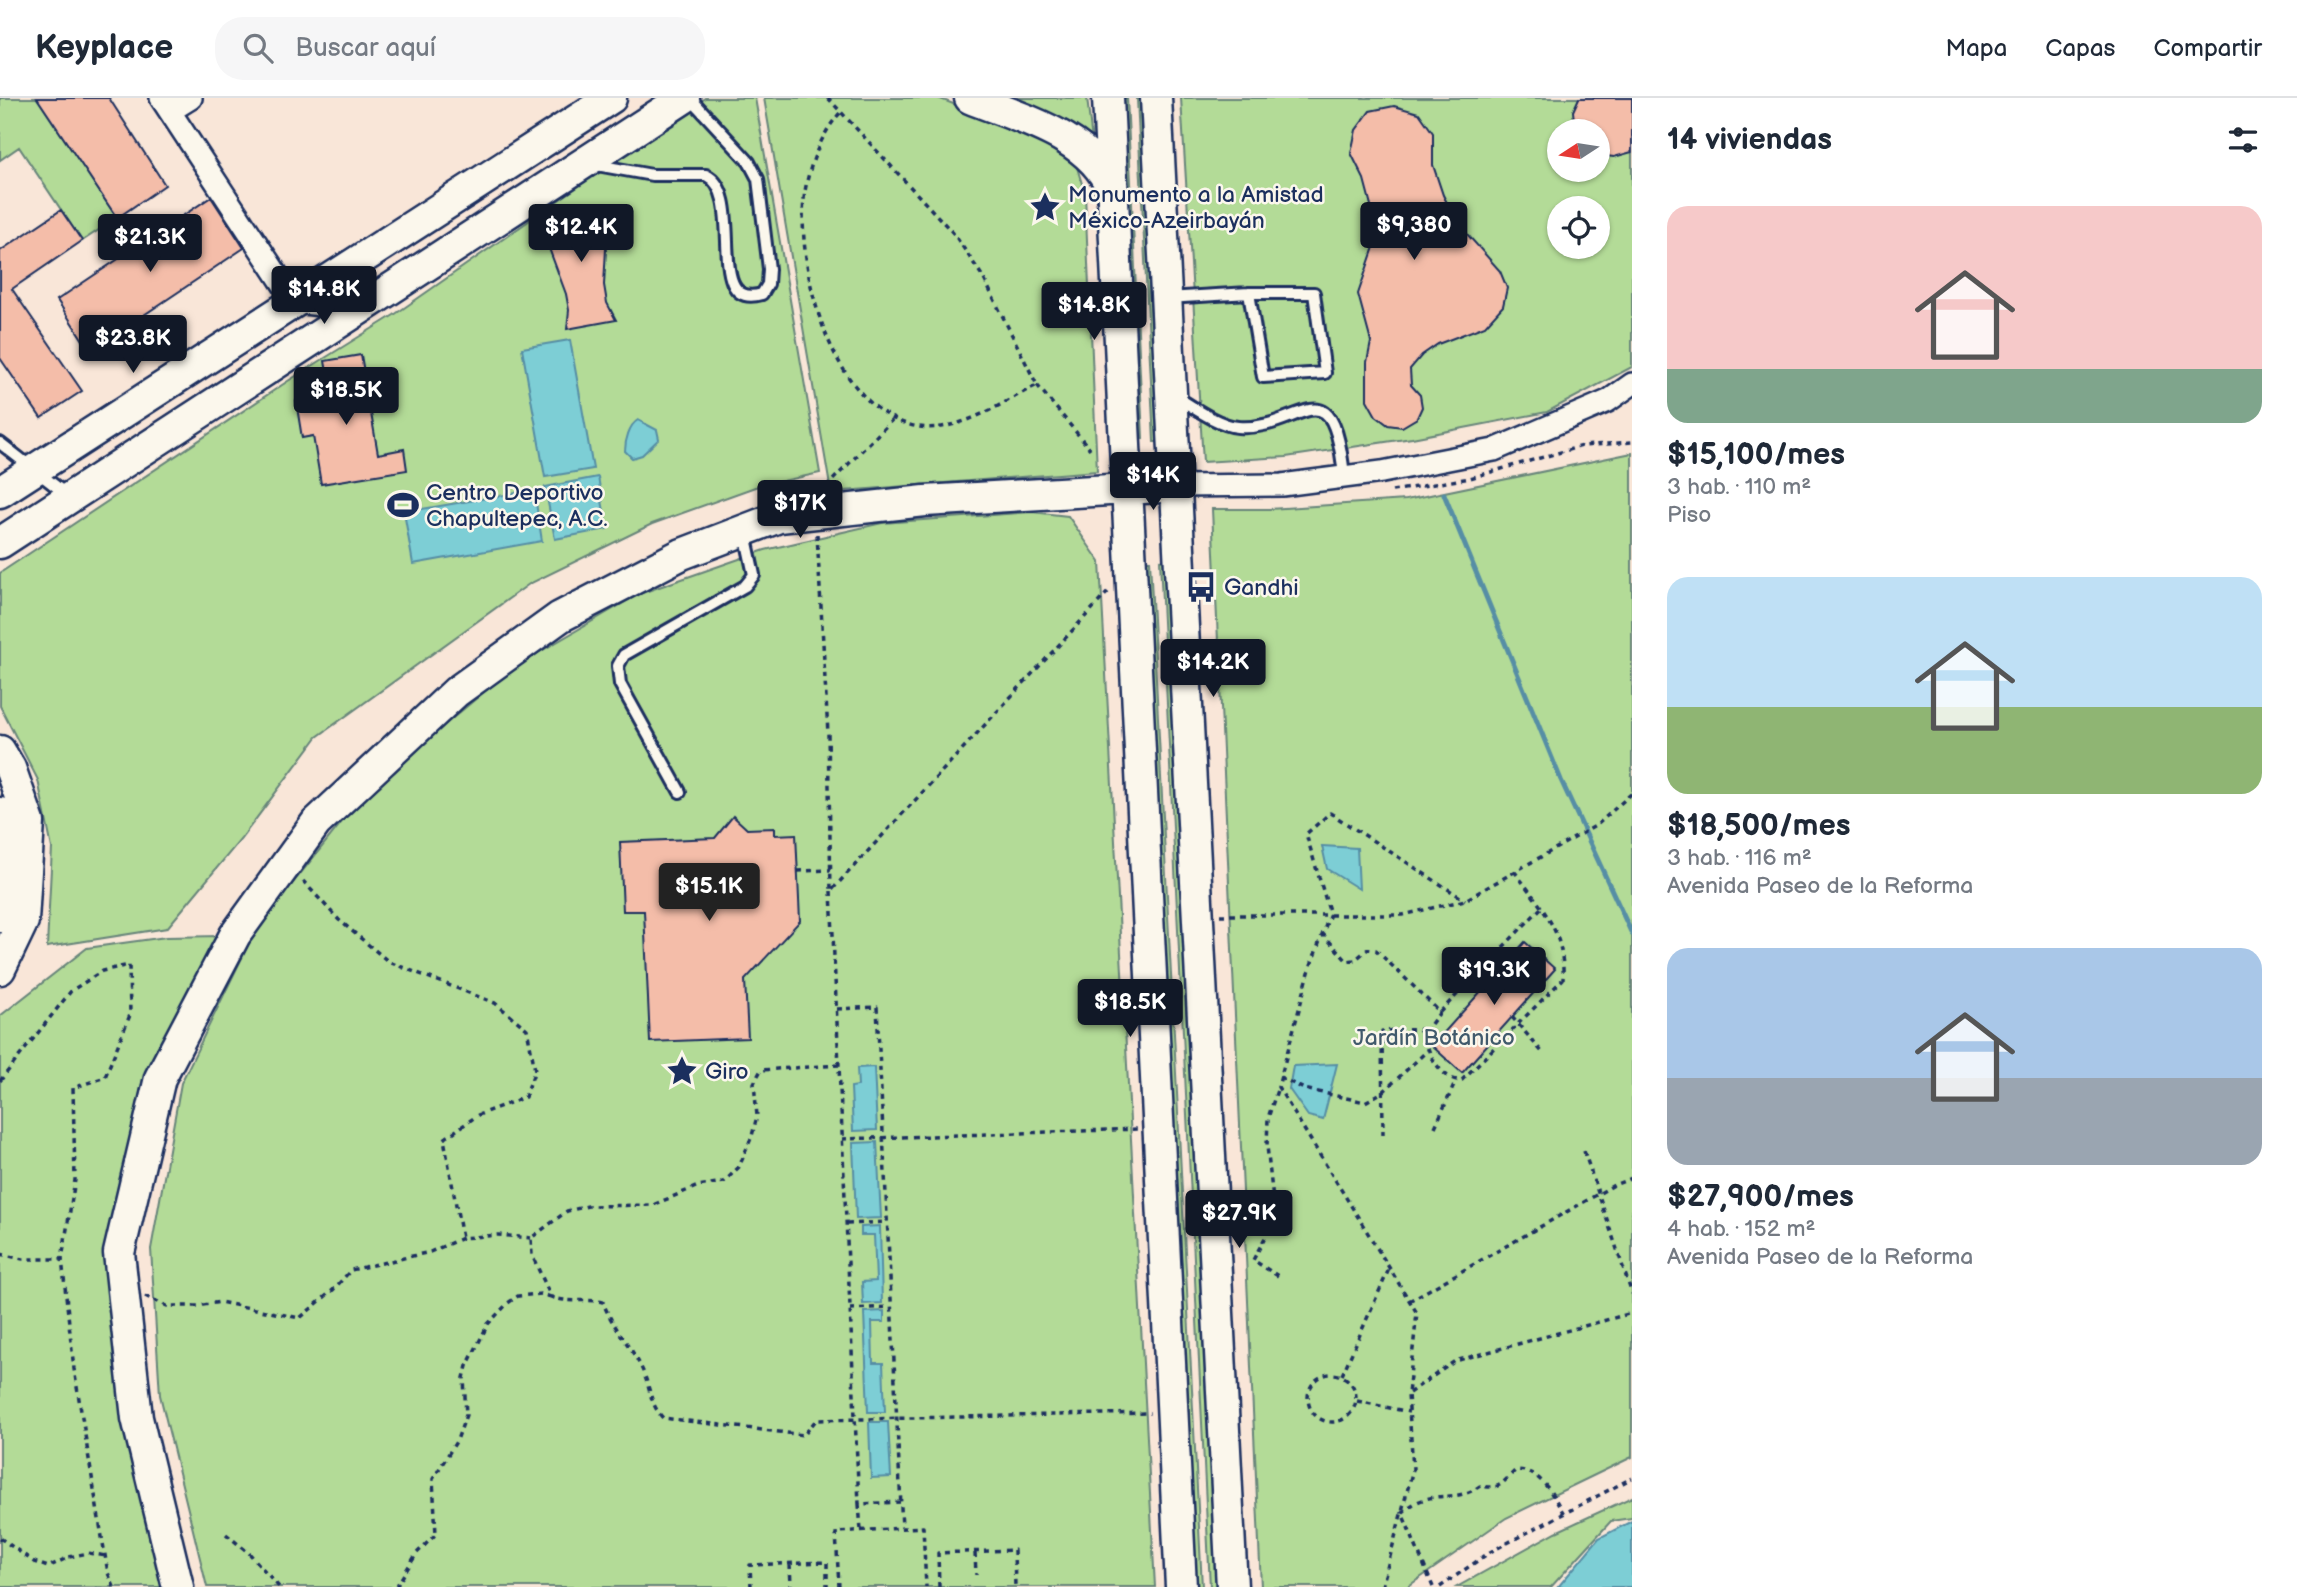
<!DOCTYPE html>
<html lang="es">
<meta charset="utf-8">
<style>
:root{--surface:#fff;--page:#f6f6f7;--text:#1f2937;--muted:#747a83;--line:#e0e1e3;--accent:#111827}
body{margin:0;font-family:"Balsamiq Sans",sans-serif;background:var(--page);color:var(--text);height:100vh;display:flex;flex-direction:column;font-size:26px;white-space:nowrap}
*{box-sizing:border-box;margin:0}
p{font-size:23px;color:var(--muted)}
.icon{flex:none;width:38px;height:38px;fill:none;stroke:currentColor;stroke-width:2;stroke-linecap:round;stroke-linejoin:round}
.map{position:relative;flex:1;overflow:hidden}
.drawer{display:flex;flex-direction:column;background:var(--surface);width:665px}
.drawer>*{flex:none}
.needle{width:46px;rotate:258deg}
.fabs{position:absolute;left:1547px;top:21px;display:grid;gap:14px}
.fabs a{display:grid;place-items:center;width:63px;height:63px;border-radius:50%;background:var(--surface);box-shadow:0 2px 5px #0004;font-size:35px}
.price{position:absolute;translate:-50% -60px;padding:0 16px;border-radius:7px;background:var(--accent);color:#fff;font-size:23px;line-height:46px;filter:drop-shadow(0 2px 4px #0008)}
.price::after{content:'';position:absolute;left:50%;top:42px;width:21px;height:16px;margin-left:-10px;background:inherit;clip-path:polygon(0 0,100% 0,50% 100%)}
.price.current{background:#222;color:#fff}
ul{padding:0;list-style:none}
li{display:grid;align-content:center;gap:14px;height:371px;padding:0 35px}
li span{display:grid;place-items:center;height:217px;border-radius:21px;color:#555}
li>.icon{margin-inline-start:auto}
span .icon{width:126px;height:126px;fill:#fffc;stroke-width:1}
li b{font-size:30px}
h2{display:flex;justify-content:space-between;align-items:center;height:84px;padding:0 35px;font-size:30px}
header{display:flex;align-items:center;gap:42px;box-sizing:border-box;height:98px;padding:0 35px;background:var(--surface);border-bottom:2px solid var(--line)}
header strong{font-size:33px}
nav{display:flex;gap:38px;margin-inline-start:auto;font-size:24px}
.search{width:490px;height:63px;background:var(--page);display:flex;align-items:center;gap:18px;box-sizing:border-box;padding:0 24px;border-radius:28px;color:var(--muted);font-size:26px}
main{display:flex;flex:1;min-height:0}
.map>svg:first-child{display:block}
</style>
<header>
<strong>Keyplace</strong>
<div class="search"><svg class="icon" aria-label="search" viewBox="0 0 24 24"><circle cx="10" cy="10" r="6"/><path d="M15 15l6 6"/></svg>Buscar aquí</div>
<nav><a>Mapa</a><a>Capas</a><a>Compartir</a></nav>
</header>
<main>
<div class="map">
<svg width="1632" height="1489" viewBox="0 0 1632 1489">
<rect width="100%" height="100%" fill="#f9e6d8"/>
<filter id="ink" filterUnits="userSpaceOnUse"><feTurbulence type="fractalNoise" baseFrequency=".0143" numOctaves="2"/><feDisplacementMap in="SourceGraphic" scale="14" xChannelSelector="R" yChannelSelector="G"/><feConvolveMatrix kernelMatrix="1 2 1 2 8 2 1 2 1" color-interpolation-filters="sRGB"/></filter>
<g filter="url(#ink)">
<path fill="#b3db97" stroke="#67857a" stroke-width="2" fill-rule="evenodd" d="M0,0h37l80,120 -35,23 -63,-94 -19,13z
M705,0h50l65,375 -65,14 -103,37 -123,60 -212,153 -76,102 -74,89 -120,19 5,-99 -14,-68 -38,-74v-133l288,-192 106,-66z
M764,0h174l124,48 14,18 9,30 12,277 -266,21z
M1005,0h82l5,43z
M1119,0h8l16,340h-7z
M1137,0h8l16,344h-7z
M1181,0h443l8,18v251l-85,45 -135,26 -126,19 -83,5zM1559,33h39v39h-39zM1559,110h39v39h-39z
M1632,355v1004l-126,61 -99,69h-146l-49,-1078h57l137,-9z
M1032,414l36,4 32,46 55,1025h-948l-47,-192 -9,-146 30,-166 75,-154 113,-141 145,-121 125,-73 126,-44 117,-27z
M1169,461l51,1028h-10l-50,-1027z
M1141,462h9l52,1027h-8z
M220,838l-77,143 -38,178 62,330h-167v-571l87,-68 79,-11z
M1632,1399v21l-21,3 -60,66h-94l99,-55z"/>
<path fill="#7dced5" stroke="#568ea5" stroke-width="2" d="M570,242l23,129 -48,8 -23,-129z
M638,322l19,10 2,9 -17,16 -10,3 -7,-7c0,-10 4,-26 13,-31z
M598,379l9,52 -52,10 -10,-52z
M534,392l8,51 -129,23 -9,-52z
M1322,748l35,2 2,41 -32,-20z
M1337,966l-14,56 -15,-4 -19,-27 4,-23z
M874,969l3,63 -24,1 -2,-44 7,-1 -1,-18z
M877,1044l4,76 -25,1 -3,-76z
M880,1128l2,77 -19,1 -1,-22 14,-1 -2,-46h-13v-8z
M884,1213v11h-12l1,41h10l2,49h-17l-4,-100z
M869,1324h19l3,55 -20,1z
M1632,1423v66h-74l41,-49z"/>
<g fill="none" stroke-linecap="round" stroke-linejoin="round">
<path stroke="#568ea5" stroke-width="5" d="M1444,396l117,286 71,154"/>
</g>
<path fill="#f4bda9" stroke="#1b2f5e" stroke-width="2" d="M37,0h72l56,87 -48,33z
M1579,0h53v54l-18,5 -16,-2v-24h-23l-2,-20z
M1394,8l25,7 14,20v32l10,30 15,29 42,47 7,17 -4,18 -18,20 -47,18 -16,11 -12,14 1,16 9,10 2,12 -5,11 -15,9 -14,-2 -12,-9 -9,-16v-38l4,-20 -13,-48 17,-50 -2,-31 -9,-34 -13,-26 5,-23 14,-19z
M211,99l33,51 -154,103 -33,-51z
M61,112l21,31 -70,48 70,102 -41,27 -41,-60v-107z
M591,112l17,2 -4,73 3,18 9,17 -49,9 2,-19 -3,-16 -26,-70 32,-13z
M361,257l17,99 26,-5 3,21 -86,14 -8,-48 -11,2 -6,-37 35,-6 -6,-34z
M733,718l14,13 28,-1v7l21,-1 4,87 -55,59 3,58 -98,4 -6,-131h-21l-3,-69 95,-4z
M1525,844l30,27 -93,104 -30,-27z"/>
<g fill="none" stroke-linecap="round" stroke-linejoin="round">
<defs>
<path id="lane" d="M591,66l61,11h54c42,20 -4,136 56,119l6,-10 1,-15 -11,-90 -9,-17 -59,-64
M1249,195h65l11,80 -62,4z
M1167,200l82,-5
M1175,298c18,11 42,29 63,31 63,5 94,-67 106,49
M0,345l67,52
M680,694l-60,-108 -2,-18 6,-11 121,-69 9,-11 -9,-42"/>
<path id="street" d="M161,0l134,204 62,7
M170,13l21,-13
M1177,388l105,-1 100,-13 112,-22 114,-49 24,-17"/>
<path id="secondary" d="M970,0c49,20 122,38 142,92
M1108,0l73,1489
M1156,0l76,1489
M0,394l611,-394
M0,445l684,-445
M0,653l10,17 19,54 -6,99 -23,48
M0,715l6,14 -6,90
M178,1489l-41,-169 -18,-165 41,-175 75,-143 81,-112 140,-131 104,-75 122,-63 97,-37 146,-16 252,-15"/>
</defs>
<use href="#lane" stroke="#1b2f5e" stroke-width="16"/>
<use href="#street" stroke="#1b2f5e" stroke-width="26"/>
<use href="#secondary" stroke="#1b2f5e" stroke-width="35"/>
<path stroke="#1b2f5e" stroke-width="3.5" stroke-dasharray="5 5" stroke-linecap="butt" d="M828,0l126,136 29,43 54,108c-34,17 -77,48 -118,42 -86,-14 -122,-153 -115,-228 3,-29 17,-66 37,-87
M1037,287l53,64
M826,389l66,-67
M1392,393l78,-13 112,-32 50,-4
M817,436l11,200 3,157 277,-299
M798,773l33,-1
M303,783l36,39 50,42 106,41 32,26 8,41 -10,27 -47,18 -34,24 18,99
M831,793l28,613 41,-2
M1220,817h183l62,-15 132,-75 35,-32
M1322,835l25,28 8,-1 13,-11 8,1 64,62 101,-104
M1474,878l10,11
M837,911l40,-2 25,521
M1440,914c-5,7 -13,15 -14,24 -1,16 18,47 36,44l101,-101c2,-49 -21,-70 -48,-107
M1512,919l31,36
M839,967l-78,5 -7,13 3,33 -5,20 -13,31 -15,15 -26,4 -45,19 -65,1 -21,5 -36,27 1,17 19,42c20,7 33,1 52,5 9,26 31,46 41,72 7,17 6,30 19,44l141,17 12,-15 334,-7
M1280,979l24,12 61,13 18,-10 45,-42
M0,983l71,-90 31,-20 27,-6 1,50 -25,62 -32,11 2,92 -13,79 12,110 34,204 6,14
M1435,1029l21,-46
M1383,1037l-1,-104 46,-2
M842,1041l296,-10
M1584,1053l48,143
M847,1126l39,-2
M0,1156l23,5h39
M1278,1178l-25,-16 14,-26 7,-25 -7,-63 1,-28 10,-31
M145,1198l22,10h31l22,-4 80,16 33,-28 18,-20 79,-18 32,-14 36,-3 33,3
M1409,1203l205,-116 18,-7
M850,1211l40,-2
M1308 1300a24 24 0 1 1 48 0a24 24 0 1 1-48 0Z
M1342,1277l47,-106
M1409,1295l46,-32 177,-48
M1357,1303l52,11
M859,1406l2,26
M226,1436l23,19 30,34
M0,1440l34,24 14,5 21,-10 19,-4 18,3
M975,1455l1,22
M790,1466l1,21
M396,1489l21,-34 19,-19 -3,-55 24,-39 9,-25 -2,-37 3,-12 21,-42 20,-21 10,-7 23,-2 10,3
M751,1489l-1,-22 77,-3v25
M839,1489l-3,-55 87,-5 3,60
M939,1489l-1,-34 76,-3 1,37
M1382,1489l31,-118 -5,-75 9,-81 -139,-226 33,-122 19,-51 -24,-80 24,-21 135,87
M1433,1489l-31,-74c30,-28 49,-7 78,-27 22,4 21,-3 36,-16 25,0 36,24 48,44
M1440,1489l50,-35 142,-74"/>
<use href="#lane" stroke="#fbf7ec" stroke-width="10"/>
<use href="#street" stroke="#fbf7ec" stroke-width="21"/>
<use href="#secondary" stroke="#fbf7ec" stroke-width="30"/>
</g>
</g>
<defs>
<symbol id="sight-bare" viewBox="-9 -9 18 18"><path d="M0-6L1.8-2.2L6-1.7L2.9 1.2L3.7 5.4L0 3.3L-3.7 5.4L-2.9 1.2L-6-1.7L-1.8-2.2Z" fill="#1b2f5e" stroke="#fbf7ec" stroke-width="2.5" paint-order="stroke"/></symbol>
<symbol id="stadium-bare" viewBox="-9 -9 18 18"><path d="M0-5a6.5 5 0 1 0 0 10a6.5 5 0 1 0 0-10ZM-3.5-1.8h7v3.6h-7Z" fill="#1b2f5e" stroke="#fbf7ec" stroke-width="2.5" paint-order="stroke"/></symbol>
<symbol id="bus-bare" viewBox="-9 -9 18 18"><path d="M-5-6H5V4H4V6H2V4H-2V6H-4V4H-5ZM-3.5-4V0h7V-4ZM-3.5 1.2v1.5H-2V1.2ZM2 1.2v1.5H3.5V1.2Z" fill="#1b2f5e" stroke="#fbf7ec" stroke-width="2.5" paint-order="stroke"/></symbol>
</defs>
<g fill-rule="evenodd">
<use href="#sight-bare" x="1023" y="87" width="44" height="44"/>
<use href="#stadium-bare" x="381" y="385" width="44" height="44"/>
<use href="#bus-bare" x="1179" y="467" width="44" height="44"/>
<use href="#sight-bare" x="660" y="951" width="44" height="44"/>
</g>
<g text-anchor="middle" stroke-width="5" stroke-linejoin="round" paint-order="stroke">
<g font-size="23" fill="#1b2f5e" stroke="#fbf7ec" text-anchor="start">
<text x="1068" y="104">Monumento a la Amistad<tspan x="1068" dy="26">México-Azeirbayán</tspan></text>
<text x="426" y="402">Centro Deportivo<tspan x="426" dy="26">Chapultepec, A.C.</tspan></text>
<text x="1224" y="497">Gandhi</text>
<text x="705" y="981">Giro</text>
</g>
<g font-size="23" fill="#415a6c" stroke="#fbf7ec">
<text x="1434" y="947">Jardín Botánico</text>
</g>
</g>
</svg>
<div class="fabs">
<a><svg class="needle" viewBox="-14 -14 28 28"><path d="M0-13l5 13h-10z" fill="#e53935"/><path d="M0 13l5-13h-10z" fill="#747a83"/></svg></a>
<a><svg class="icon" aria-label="locate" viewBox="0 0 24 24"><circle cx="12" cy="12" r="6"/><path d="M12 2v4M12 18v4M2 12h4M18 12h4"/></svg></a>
</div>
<b class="price" style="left:1414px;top:164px">$9,380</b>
<b class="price" style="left:581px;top:166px">$12.4K</b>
<b class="price" style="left:150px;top:176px">$21.3K</b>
<b class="price" style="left:324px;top:228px">$14.8K</b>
<b class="price" style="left:1094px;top:244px">$14.8K</b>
<b class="price" style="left:133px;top:277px">$23.8K</b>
<b class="price" style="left:346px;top:329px">$18.5K</b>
<b class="price" style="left:1153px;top:414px">$14K</b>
<b class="price" style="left:800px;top:442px">$17K</b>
<b class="price" style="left:1213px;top:601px">$14.2K</b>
<b class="price current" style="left:709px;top:825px">$15.1K</b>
<b class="price" style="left:1494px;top:909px">$19.3K</b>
<b class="price" style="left:1130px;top:941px">$18.5K</b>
<b class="price" style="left:1239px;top:1152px">$27.9K</b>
</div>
<section class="drawer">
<h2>14 viviendas<svg class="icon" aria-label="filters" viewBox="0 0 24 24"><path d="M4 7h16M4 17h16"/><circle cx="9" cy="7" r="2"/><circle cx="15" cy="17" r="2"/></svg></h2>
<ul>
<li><span style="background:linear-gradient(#f6c9c9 75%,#7fa58c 0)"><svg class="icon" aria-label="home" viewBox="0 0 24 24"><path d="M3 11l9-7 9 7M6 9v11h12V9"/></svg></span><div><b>$15,100/mes</b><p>3 hab. · 110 m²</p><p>Piso</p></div></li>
<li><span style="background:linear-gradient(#bfe0f5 60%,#8fb573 0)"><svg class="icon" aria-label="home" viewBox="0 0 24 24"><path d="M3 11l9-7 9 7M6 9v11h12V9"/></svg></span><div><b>$18,500/mes</b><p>3 hab. · 116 m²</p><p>Avenida Paseo de la Reforma</p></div></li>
<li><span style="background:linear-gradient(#a9c7e8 60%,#9aa5b1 0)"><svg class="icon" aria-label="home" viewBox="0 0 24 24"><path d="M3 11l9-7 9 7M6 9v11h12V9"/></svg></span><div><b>$27,900/mes</b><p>4 hab. · 152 m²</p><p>Avenida Paseo de la Reforma</p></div></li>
</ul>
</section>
</main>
